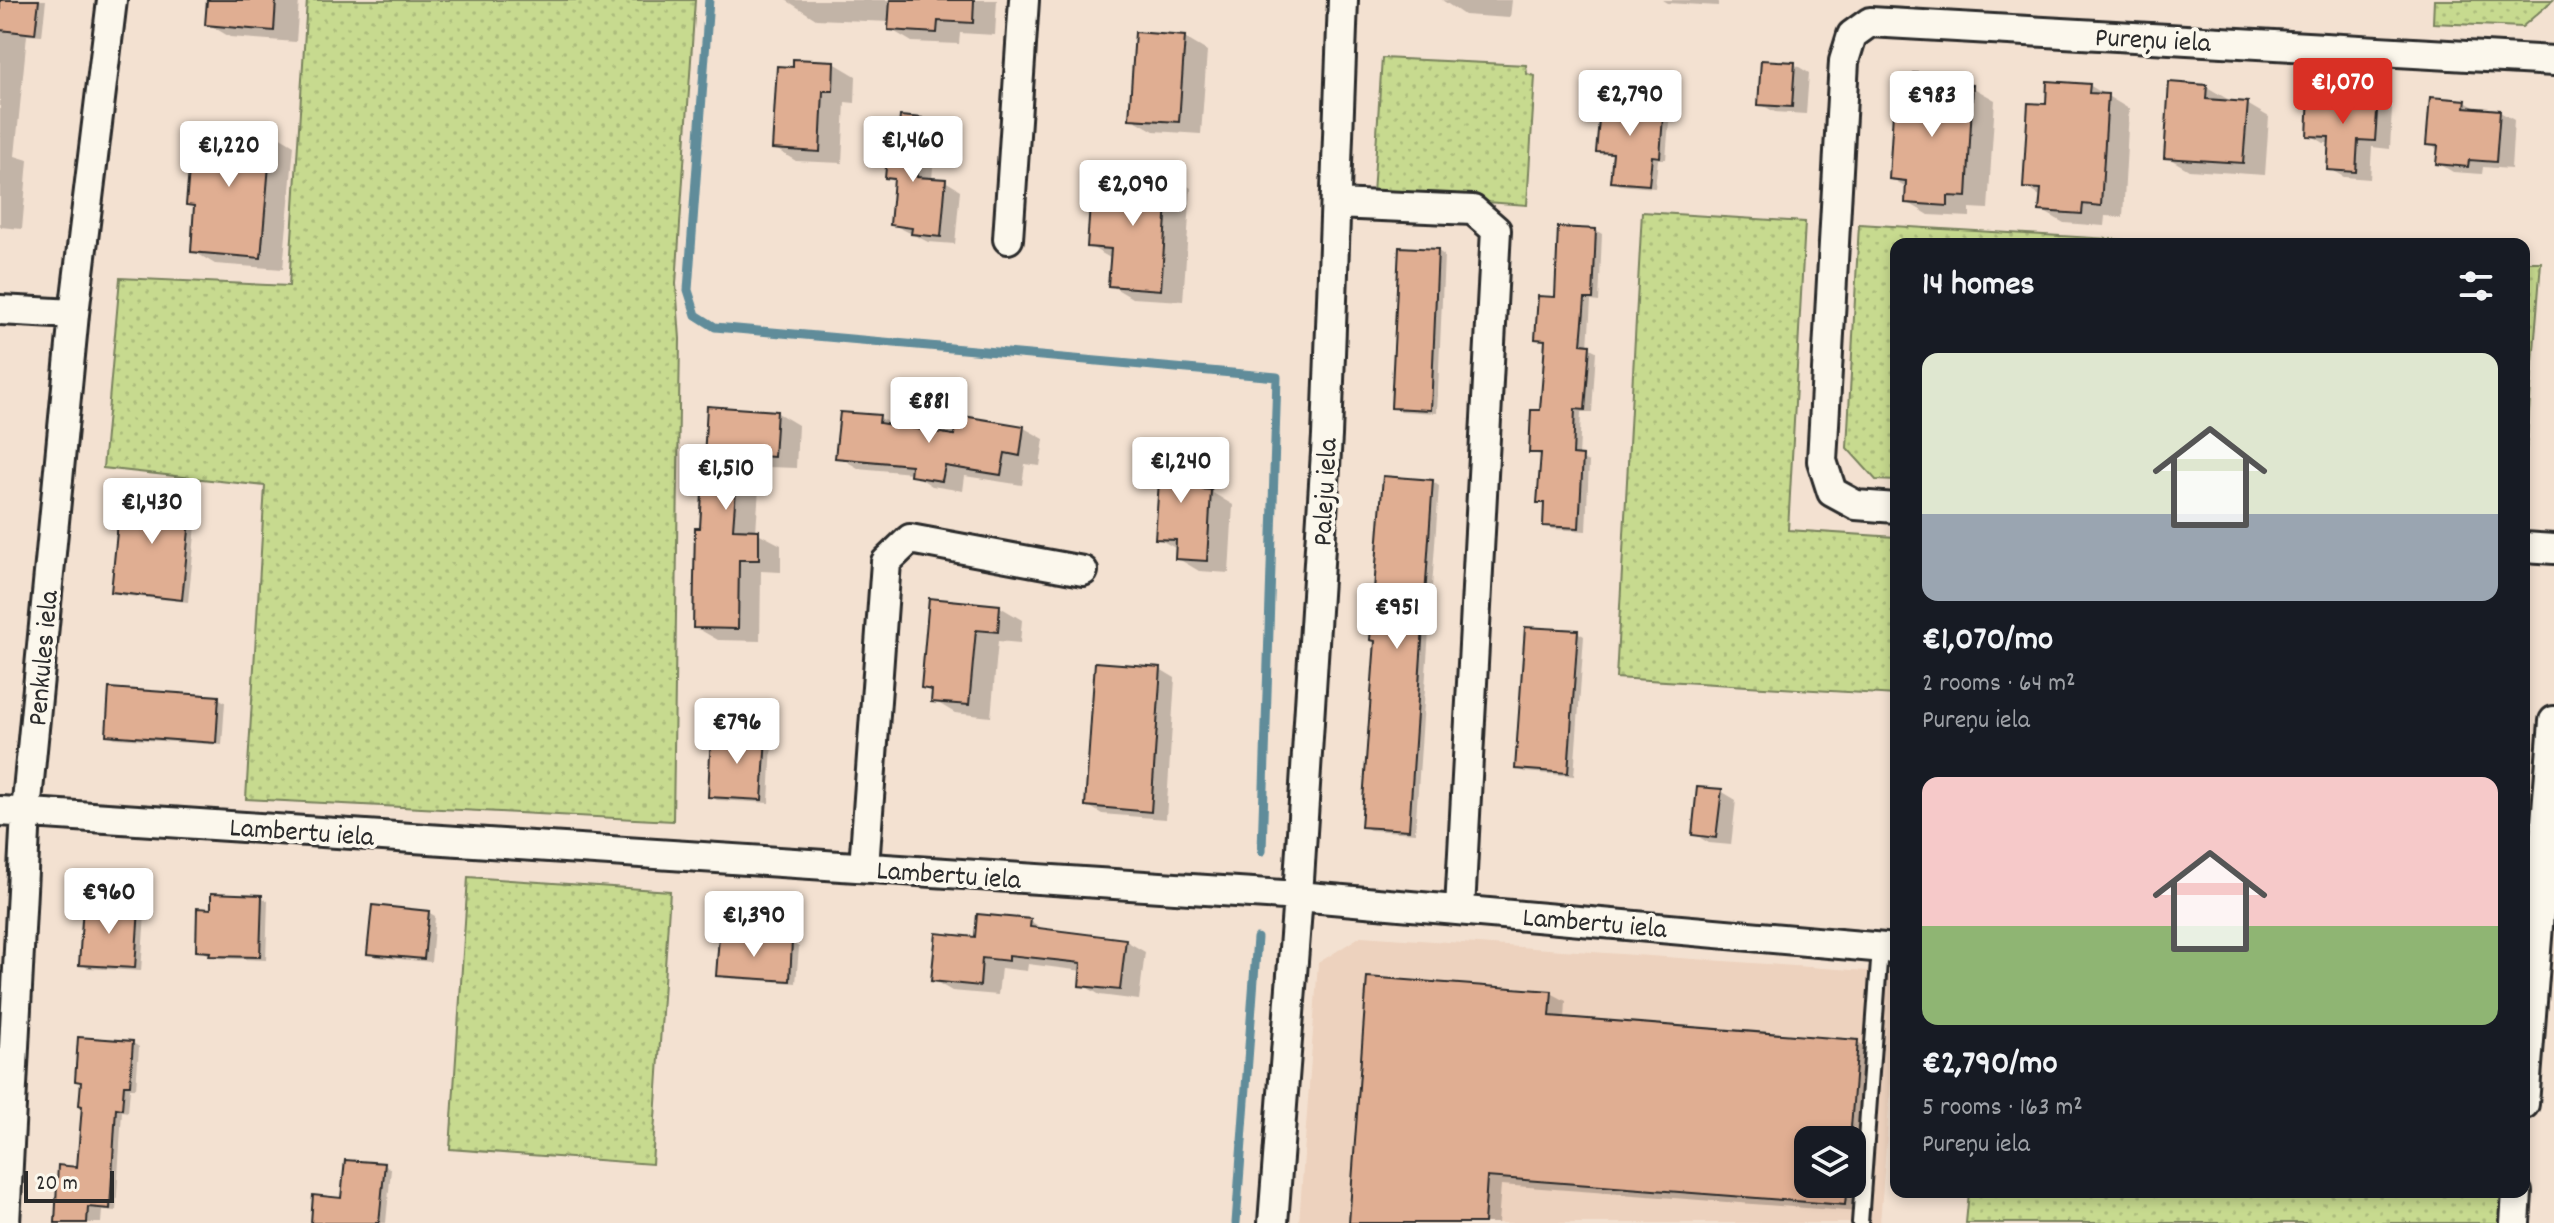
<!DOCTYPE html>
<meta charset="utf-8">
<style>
:root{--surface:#171b24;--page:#20242c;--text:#f1f3f6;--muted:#9ea1a6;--accent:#d93025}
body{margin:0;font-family:Dekko,sans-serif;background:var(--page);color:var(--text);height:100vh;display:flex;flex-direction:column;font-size:30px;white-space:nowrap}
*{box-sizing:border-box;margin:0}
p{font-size:26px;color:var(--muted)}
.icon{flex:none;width:44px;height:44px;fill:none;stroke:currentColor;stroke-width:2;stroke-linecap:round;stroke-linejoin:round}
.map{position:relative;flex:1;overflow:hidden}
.side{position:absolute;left:1890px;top:238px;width:640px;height:960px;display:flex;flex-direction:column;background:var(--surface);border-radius:16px;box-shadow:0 4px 12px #0003}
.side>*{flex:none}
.controls{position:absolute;left:1794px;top:1126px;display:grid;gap:16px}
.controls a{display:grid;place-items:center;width:72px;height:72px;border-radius:16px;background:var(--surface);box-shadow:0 4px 12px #0003;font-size:40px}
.scale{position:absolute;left:24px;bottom:20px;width:90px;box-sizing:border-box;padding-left:8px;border:4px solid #2b2b2b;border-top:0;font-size:22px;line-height:28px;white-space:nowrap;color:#2b2b2b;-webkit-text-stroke:6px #fbf7ec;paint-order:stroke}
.price{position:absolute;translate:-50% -68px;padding:0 18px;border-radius:8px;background:#fff;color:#222;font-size:26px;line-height:52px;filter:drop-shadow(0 2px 4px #0008)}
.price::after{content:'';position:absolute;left:50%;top:48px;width:24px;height:18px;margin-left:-12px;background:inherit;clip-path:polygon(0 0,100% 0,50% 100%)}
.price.selected{background:var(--accent);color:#fff}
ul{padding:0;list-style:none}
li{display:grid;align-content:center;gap:16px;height:424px;padding:0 32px}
li span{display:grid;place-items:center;height:248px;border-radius:16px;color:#555}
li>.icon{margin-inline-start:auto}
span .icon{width:144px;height:144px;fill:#fffc;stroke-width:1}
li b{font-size:34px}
h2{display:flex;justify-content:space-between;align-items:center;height:96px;padding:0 32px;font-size:34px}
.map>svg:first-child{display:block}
</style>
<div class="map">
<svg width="2554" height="1223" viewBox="0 0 2554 1223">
<defs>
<pattern id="grass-dots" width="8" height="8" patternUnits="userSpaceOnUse" patternTransform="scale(2)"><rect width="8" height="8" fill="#c7da8f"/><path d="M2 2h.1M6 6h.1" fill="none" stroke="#abbb7c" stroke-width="1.8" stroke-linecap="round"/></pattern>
</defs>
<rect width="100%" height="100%" fill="#f3e1d1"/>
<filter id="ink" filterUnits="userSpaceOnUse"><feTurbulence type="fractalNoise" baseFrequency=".0125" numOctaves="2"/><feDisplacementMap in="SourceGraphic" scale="16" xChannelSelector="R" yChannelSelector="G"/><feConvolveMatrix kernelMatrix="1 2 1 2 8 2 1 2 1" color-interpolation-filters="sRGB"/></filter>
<g filter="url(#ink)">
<path fill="#edd2be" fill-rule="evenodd" d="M1361,936l535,37v43l-16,207h-581l19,-260zM1808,1140h44v44h-44z"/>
<path fill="url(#grass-dots)" stroke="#79825d" stroke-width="2" d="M307,0h388l-19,284 4,55 -7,482 -427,-22 19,-313 -162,-18 17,-190 169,8z
M2434,0h119l-31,27 -89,-4z
M1382,58l144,7 1,9 8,2 -8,129 -154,-11z
M1642,212l163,10 -17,308 108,7v158l-280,-17z
M1859,224l333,20h-296v237l-20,-1 -29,-32z
M2524,262h17l-17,213z
M468,877l202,14 -18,273 -202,-15z
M1969,1192h536l-2,31h-537z"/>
<path fill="#0003" fill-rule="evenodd" d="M0,0h46l-4,36 -15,-1 -12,121 13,4 -6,69 -22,-2z
M209,0h90l-3,42 -66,-5 -22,-13z
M786,0h211l-2,35 -35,-2 -1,11 -47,-2 -22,-13 1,-7 -75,-3z
M1442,0h70l-2,18 -46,-3z
M1662,0h56v6l-51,-3z
M1185,38l22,13 -6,83 -47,-3 -23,-13z
M834,63l22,13 -1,27 -10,-1 -3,61 -46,-2 -22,-13z
M1794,64l15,9 -3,41 -31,-2 -15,-8z
M1954,77l41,23 -7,109 -18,-1v9l-41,-2 -22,-13 1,-14 -17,-10 22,-80z
M2089,85l40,24 -6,108 -18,-1 -1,10 -40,-3 -23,-13 1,-13 -17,-10z
M2207,87l22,13v3l18,1 22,13 -4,58 -76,-5 -22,-13z
M2377,99l15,9 -2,41 -18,-2 -2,32 -26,-2 -15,-8 2,-26h-7l-15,-9z
M2465,102l15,8 20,2 14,8 -3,49 -28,-2 -1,7 -29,-2 -15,-9 1,-13 -11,-6z
M1664,105l6,4 -4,50h-8l-3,29 -36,-3 -7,-4 2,-26 -15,-4z
M921,120l15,8 -4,52 13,1 15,9 -5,54 -27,-2 -36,-18 4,-42 -9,-5 13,-38z
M272,132l22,13 -11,124 -68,-5 -22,-13 3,-42 -8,-5z
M1168,175l23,13 -8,113 -51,-3 -22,-13 2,-26 -23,-13 24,-38z
M1595,230l7,4 -3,68 -8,-1 -3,46 8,4 -4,61h-11l-2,46 10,4 -3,69 -34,-2 -7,-4 1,-20 -7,-4 4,-45 -12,-4 11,-39 5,-71 -9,-4z
M1438,251l6,4 -7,158 -37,-2 -7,-4z
M709,409l67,3 22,13 -2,43 -28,-1 -1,22 -8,-1 -3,44 25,13v27l-20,-1 -1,70 -42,-1 -23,-13z
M879,417l18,11 59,9 68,-9 20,11 -4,27 -15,-2 -3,21 -57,-9 -2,15 -31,-5 -20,-13 -54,-5 -21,-12z
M1192,454l22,13 -1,26 20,12 -4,68 -30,-2 -22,-13v-9l-20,-11 4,-54 -8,-4z
M1433,482l6,4 -24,347 -45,-3 -7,-4 14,-184z
M192,502l6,4 -10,96 -68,-7 -7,-4z
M931,601l69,6 22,13 -2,23 -22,-2 -7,76 -36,-4 -22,-13 1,-7 -11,-6z
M1577,632l7,4 -10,140 -50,-4 -7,-4z
M1160,669l15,9 -9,141 -64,-5 -15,-9z
M218,698l7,4 -3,43 -107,-7 -7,-4z
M765,738l7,4 -3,61 -52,-3 -7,-4z
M1721,791l15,9 -5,45 -22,-2 -15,-9z
M261,897l7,4 -2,59 -48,-2 -20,-8 15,-39z
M138,910l7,4 -4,57 -53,-3 -7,-4z
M428,912l7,4 -4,46 -55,-5 -6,-4z
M1030,921l17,10 79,10 19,11 -6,48 -39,-5 -19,-11 2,-13 -55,-7 -1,7 -26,-3 -3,27 -46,-4 -19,-11 44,-41z
M792,943l7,4 -3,36 -71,-5 -7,-4z
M1551,993l15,8 -1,18 292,23 15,8 -13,162 -358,-27 -3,38h-147zM1808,1140h44v44h-44z
M133,1043l6,4 -3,41h-6l-2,24 -6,-1 -6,100 -14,-1 -1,13h-44l22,-54 4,-85 -6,-4z
M384,1165l7,4 -5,54h-73z"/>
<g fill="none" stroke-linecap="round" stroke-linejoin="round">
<path stroke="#608c9a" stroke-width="9" d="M709,0l-21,290 8,25 19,12 562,50 -15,474
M1236,1223l21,-285"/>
</g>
<path fill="#e0ae92" stroke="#2b2b2b" stroke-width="2" d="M0,0h39l-4,34 -35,-4z
M207,0h69l-2,31 -69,-6z
M890,0h84l-1,23 -35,-2 -1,12 -49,-3z
M1135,32l50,4 -6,86 -50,-3z
M793,59l41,2 -1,30h-10l-3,61 -48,-3 5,-83 16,1z
M1761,60l34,2 -3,45 -34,-2z
M1913,73l42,2v9l18,1 -6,112 -19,-1v10l-43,-3 1,-22 -17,-2 5,-84 17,1z
M2047,81l43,3 -1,9 19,1 -7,112 -18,-2 -1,10 -43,-3 2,-22 -18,-1 5,-85 18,1z
M2169,82l38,3 -1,14 42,3 -5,61 -79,-5z
M2309,94l69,3 -3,44 -17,-1 -2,32 -29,-2 2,-33 -22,-1z
M2430,97l36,3 -1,7 35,3 -4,52 -27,-2 -1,7 -32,-3 2,-18 -12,-1z
M1601,98l63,5 -4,54 -8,-1 -3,29 -39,-3 3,-29 -17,-1z
M900,116l22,2 -5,59 29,2 -5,58 -30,-3 1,-6 -22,-3 4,-46 -9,-1 4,-42 9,1z
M193,123l79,7 -11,128 -70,-6 3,-46 -8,-1z
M1113,169l56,4 -8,117 -53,-4 3,-37 -24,-2 3,-43 21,1z
M1558,227l38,2 -3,70h-8l-4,45 9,1 -5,65 -10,-1 -2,46 10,1 -4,72 -36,-2 1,-23h-7l4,-50h-12l2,-43h9l3,-38 2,-32 -10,-1 3,-43 17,1z
M1399,247l39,2 -7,161 -40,-2z
M707,406l70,5 -3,46 -28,-2 -1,22 -8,-1 -4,53 26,1v30h-20l-1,69 -45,-1 2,-100h5z
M840,412l40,3 -1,8 75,12 3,-20 67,11 -4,30 -15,-3 -4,22 -56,-9 -3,15 -32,-5 1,-11 -76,-7z
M1153,450l40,2 -2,36 20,2 -4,71 -32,-2 1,-19 -21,-1 4,-58h-8z
M1383,476l50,4 -24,350 -48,-3 14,-186 -5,-1z
M121,492l71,8 -10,100 -71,-8z
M929,598l71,7 -2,27 -22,-2 -7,75 -38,-3 1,-12 -11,-2z
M1525,627l53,3 -10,143 -53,-4z
M1095,662l66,5 -10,145 -66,-6z
M109,688l110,8 -3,47 -110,-8z
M711,733l55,3 -4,64 -54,-3z
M1697,787l25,2 -6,49 -24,-3z
M211,893l51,2 -2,62 -51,-1 1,-4 -14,-1 1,-43 14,1z
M83,905l56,3 -4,60 -56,-3z
M372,905l57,6 -5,48 -57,-5z
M977,914l54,5 -1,8 96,12 -6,51 -41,-4 2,-23 -72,-8v6l-27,-3 -2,28 -49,-5 5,-48 39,4z
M719,936l73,5 -2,40 -74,-5z
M1367,977l185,14 -2,25 308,24 -8,100h-42v44h39l-2,21 -358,-28 -3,46h-135z
M78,1037l55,4 -3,44h-6l-2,24 -6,-1 -6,101 -22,-2 -1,16h-32l3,-58 19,2 5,-61 -3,-1 2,-23 -6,-1z
M345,1160l40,3 -6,60h-68l2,-28 28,3z"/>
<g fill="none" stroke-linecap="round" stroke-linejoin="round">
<defs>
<path id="service" d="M1860,1223l20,-275"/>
<path id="minor" d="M1336,204l137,6 23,20 -36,679
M1008,239l16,-239
M0,310l74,4
M1896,508l-40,-3 -24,-13 -10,-31 22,-400 8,-26 18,-13 684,39
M2524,547l30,2
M0,811l1298,85 598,53
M864,867l22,-305 24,-23 173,32
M2524,1104l30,-383
M5,1223l21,-411 48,-498 38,-314
M1273,1223l25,-327 29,-460 16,-436
M2515,1223l2,-31"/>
</defs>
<use href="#service" stroke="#2b2b2b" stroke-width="20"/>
<use href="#minor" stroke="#2b2b2b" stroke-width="34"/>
<use href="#service" stroke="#fbf7ec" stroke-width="14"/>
<use href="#minor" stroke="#fbf7ec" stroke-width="28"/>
</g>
</g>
<g text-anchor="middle" stroke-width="8" stroke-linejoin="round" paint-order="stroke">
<g font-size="28" fill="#2b2b2b" stroke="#fbf7ec">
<text transform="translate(2153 38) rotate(3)" y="10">Pureņu iela</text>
<text transform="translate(1323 492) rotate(-87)" y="10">Paleju iela</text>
<text transform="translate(41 658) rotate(-85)" y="10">Penkules iela</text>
<text transform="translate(302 830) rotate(4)" y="10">Lambertu iela</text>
<text transform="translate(949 873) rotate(4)" y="10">Lambertu iela</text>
<text transform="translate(1595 921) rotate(5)" y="10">Lambertu iela</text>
</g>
</g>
</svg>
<div class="controls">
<a><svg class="icon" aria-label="layers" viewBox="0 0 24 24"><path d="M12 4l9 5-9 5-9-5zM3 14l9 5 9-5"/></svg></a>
</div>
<div class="scale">20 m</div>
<b class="price selected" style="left:2343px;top:126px">€1,070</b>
<b class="price" style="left:1630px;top:138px">€2,790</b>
<b class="price" style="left:1932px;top:139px">€983</b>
<b class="price" style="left:913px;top:184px">€1,460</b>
<b class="price" style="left:229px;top:189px">€1,220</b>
<b class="price" style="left:1133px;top:228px">€2,090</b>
<b class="price" style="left:929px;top:445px">€881</b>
<b class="price" style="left:1181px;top:505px">€1,240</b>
<b class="price" style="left:726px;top:512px">€1,510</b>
<b class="price" style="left:152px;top:546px">€1,430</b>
<b class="price" style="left:1397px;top:651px">€951</b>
<b class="price" style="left:737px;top:766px">€796</b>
<b class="price" style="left:109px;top:936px">€960</b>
<b class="price" style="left:754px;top:959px">€1,390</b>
<section class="side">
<h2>14 homes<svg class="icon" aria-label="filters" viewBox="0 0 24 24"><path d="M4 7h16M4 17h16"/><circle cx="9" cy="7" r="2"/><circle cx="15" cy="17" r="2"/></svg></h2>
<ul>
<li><span style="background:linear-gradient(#dfe7d0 65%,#9aa5b1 0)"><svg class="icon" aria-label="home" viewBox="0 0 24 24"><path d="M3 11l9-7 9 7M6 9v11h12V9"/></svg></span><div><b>€1,070/mo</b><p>2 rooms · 64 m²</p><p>Pureņu iela</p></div></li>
<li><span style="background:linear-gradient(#f6c9c9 60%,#8fb573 0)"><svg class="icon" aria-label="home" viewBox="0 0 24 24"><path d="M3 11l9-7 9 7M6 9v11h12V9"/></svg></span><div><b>€2,790/mo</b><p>5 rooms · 163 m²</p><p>Pureņu iela</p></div></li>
</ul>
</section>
</div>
